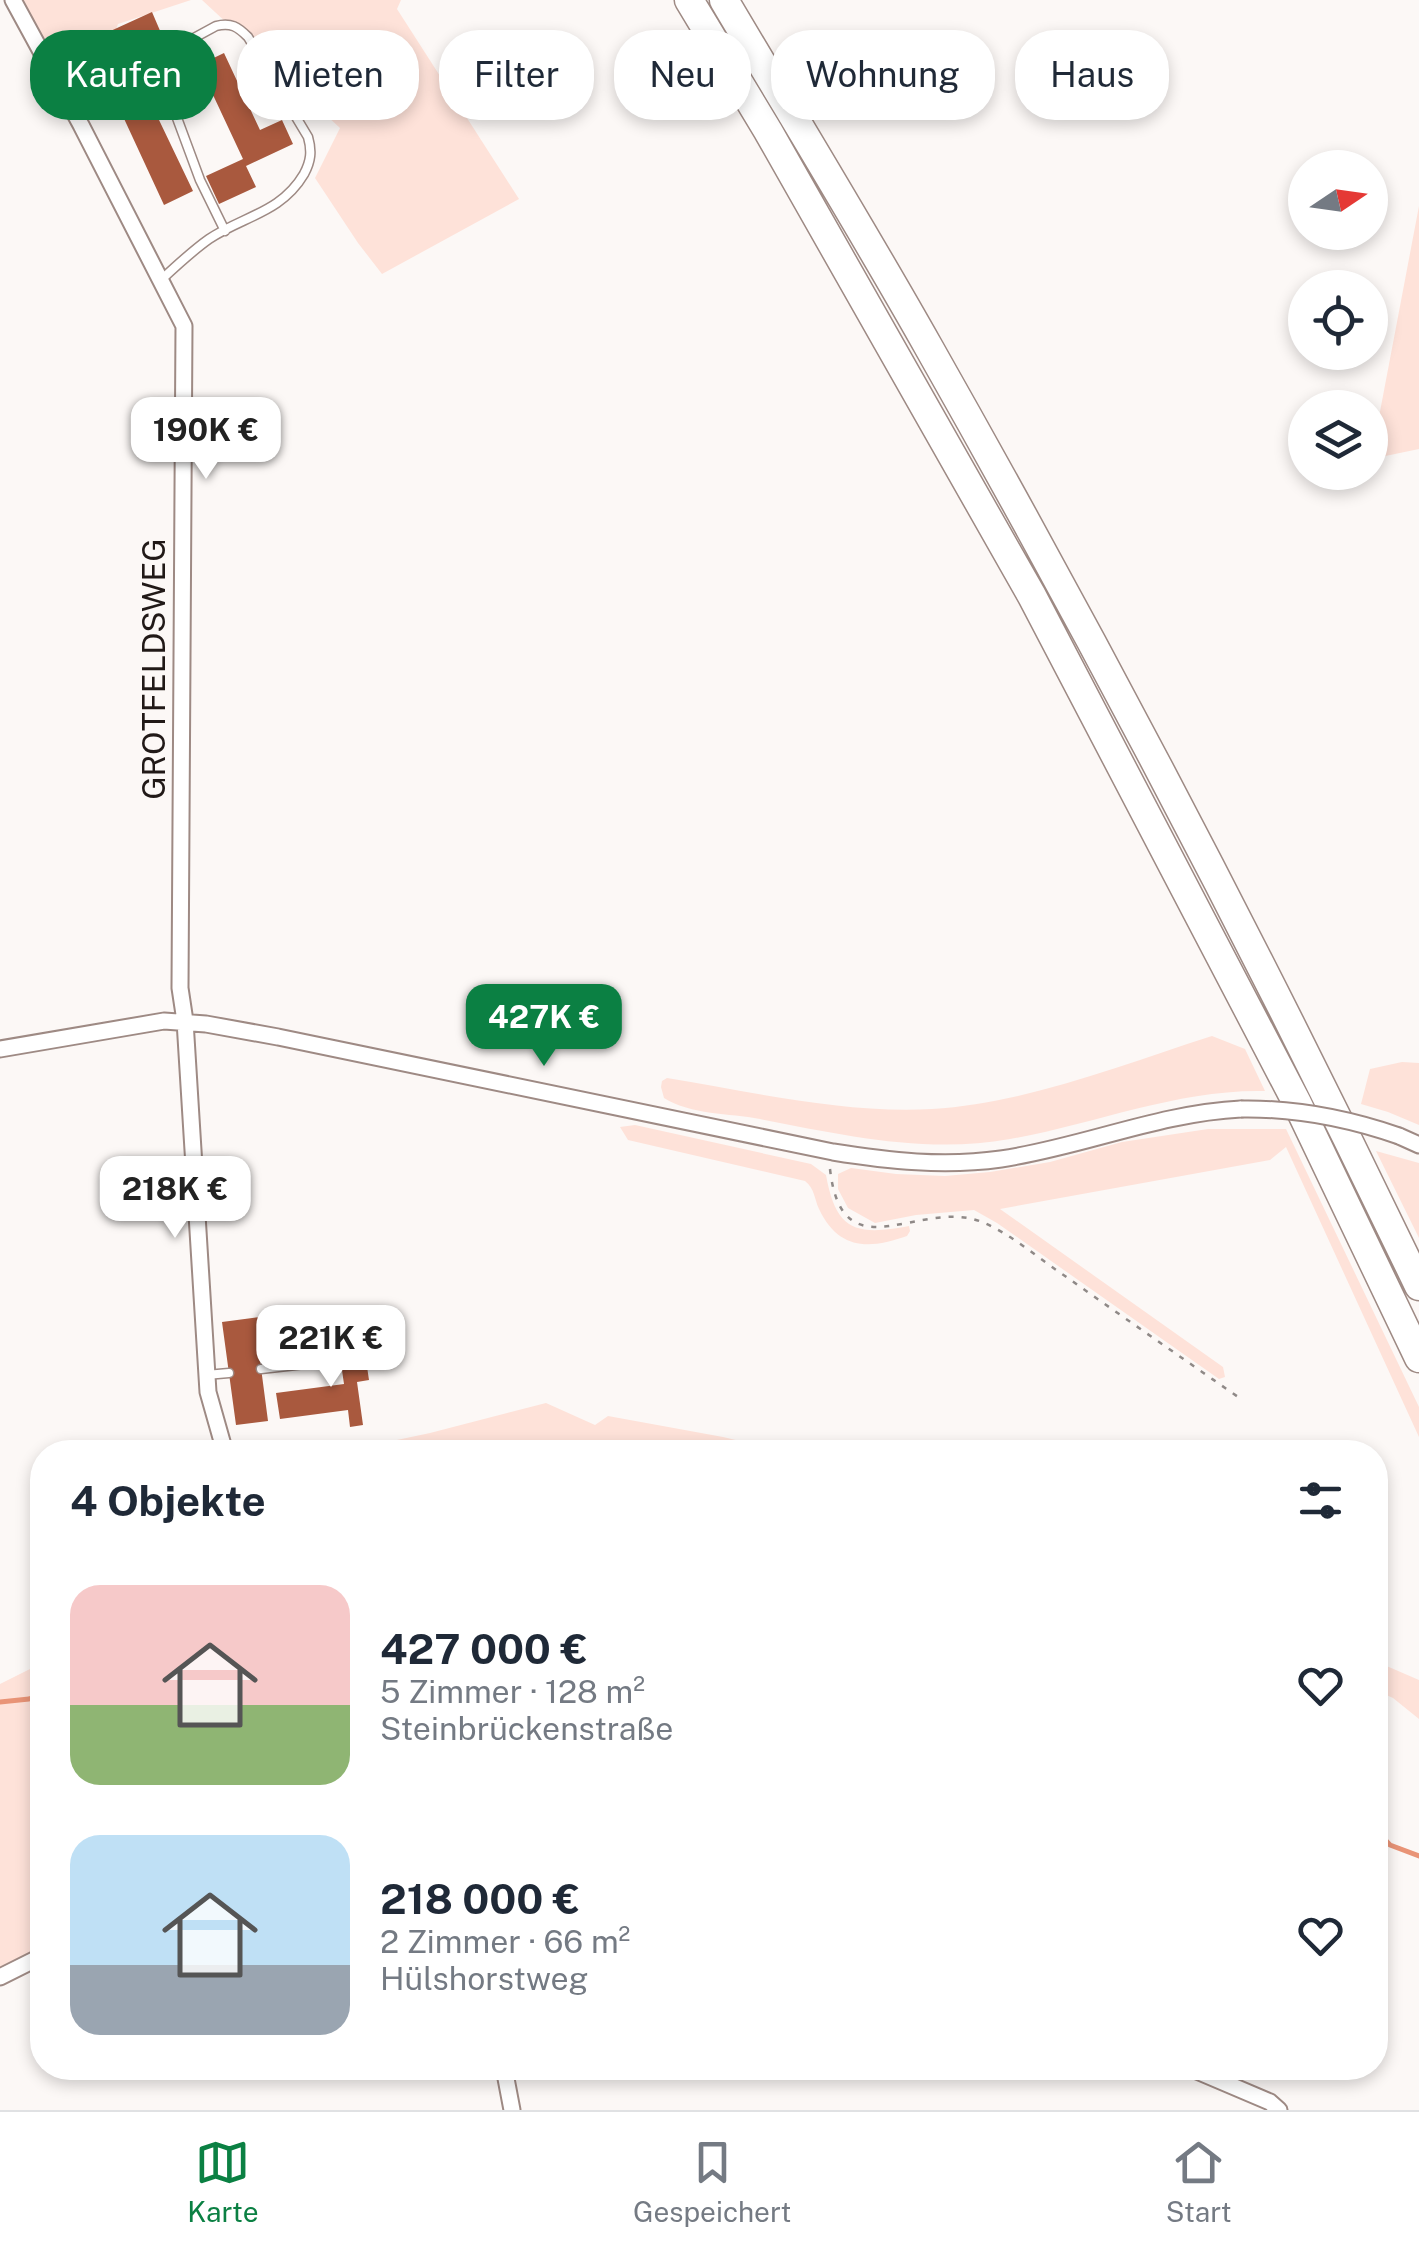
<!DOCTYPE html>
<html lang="de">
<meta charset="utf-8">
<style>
:root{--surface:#fff;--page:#f2f2f3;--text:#1f2937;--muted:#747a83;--line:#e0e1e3;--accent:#0b8043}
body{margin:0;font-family:"Public Sans",sans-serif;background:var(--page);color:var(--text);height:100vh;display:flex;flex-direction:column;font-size:38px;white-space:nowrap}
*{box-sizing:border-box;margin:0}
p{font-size:32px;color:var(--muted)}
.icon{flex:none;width:55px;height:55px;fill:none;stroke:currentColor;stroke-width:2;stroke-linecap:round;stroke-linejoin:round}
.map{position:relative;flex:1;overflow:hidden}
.sheet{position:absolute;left:30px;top:1440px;width:1358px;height:640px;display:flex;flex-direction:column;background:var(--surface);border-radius:40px;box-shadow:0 5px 15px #0003}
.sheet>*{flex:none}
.top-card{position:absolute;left:30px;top:30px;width:1360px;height:90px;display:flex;gap:20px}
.needle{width:65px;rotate:77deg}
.buttons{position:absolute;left:1288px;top:150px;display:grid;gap:20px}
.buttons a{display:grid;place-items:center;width:100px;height:100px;border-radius:50%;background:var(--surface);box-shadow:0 5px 15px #0003;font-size:50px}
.price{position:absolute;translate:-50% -85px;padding:0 22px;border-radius:20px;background:#fff;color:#222;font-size:32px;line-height:65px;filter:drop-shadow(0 2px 5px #0008)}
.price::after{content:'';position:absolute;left:50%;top:60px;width:30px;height:22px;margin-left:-15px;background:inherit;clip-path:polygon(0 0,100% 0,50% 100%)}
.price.on{background:var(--accent);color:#fff}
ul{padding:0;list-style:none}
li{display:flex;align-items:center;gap:30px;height:250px;padding:0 40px}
li span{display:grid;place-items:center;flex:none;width:280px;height:200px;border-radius:30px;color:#555}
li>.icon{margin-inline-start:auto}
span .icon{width:120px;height:120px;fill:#fffc;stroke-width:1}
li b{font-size:42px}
h2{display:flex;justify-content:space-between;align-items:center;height:120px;padding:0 40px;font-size:42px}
.tag{padding:0 35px;border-radius:40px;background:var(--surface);box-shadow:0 5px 15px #0003;font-size:35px;line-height:90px}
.tag.on{background:var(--accent);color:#fff}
.tab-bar{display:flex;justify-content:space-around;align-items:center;height:140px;border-top:2px solid var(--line);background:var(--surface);font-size:28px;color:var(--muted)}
.tab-bar a{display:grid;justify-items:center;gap:5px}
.tab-bar .on{color:var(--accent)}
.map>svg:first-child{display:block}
</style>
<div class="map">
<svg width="1419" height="2110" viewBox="0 0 1419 2110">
<rect width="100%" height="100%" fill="#fcf8f6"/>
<path fill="#fee2d9" d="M14,0h177l-73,24 -37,101z
M202,0h199l-4,9 122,190 -137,75 -24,-31 -43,-65 25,-50z
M1419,206v243l-48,10z
M1212,1036l33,13 20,42c-87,-2 -170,33 -255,48 -84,15 -167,-4 -250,-20 -31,-6 -69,-4 -96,-21l-3,-11 1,-6 5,-3c85,14 179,36 265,31 96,-6 189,-44 280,-73z
M1402,1062l17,1v62l-31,-13 -27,-8 9,-35z
M635,1125l176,39 15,11c10,56 30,61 83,51l1,5 -3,5c-37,13 -68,15 -88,-27 -5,-11 -4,-20 -14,-28l-177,-41 -8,-13z
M1208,1129h78l133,278v30l-133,-290 -16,13 -270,49 223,158 2,10 -6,2 -222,-156 -23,-13 -58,5 -41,8 -27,-15 -10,-19v-15l13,-6 45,6 49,2 45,-4 60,-10 72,-20z
M1376,1151l43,12v75z
M546,1403l49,22 13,-9 115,21 63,15h-446l90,-19z
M1375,1661l44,19v39l-26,-21 -18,-8z
M42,1663v68l-8,6 8,23v196l-42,21v-293z"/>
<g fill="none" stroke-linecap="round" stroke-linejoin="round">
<path stroke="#e99477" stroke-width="5" d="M0,1702l29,-3 13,-5
M1375,1829l15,16 29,11"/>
</g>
<path fill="#a9593e" d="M152,12l9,21 -59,27 -9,-21z
M224,53l36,77 22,-10 11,24 -47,22 10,21 -37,17 -13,-28 37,-17 -44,-94z
M148,97l45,94 -29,14 -44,-95z
M333,1307l4,27 -79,11 10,76 -32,4 -14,-103z
M363,1340l6,40 -12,2 6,43 -13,2 -2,-17 -68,9 -4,-26 68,-9 -6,-41z
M290,1440l1,6 30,-4 2,10h-84l-1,-5z"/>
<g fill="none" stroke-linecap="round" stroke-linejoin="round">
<defs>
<path id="lane" d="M161,280c15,-14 31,-29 48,-41 34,-23 72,-26 95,-65 7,-13 8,-23 4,-37l-60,-100c-10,-10 -17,-15 -32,-11l-57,31 -2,7 43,116 25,51
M261,1369l70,-8
M206,1375l23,-2"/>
<path id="street" d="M13,0l68,125 103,201 -4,662 5,33 23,371 17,60
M0,1049l164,-28 42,3 72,13 555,115c56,9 111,15 168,7 81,-12 158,-46 240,-50
M1399,1136l20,9
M0,1977l42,-21
M504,2068l8,42
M1190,2068l80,34 9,8"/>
<path id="highway" d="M689,0l79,131 264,465 265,507 122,255
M724,0c68,115 138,229 204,346 174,307 338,621 491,940"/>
</defs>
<use href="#lane" stroke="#9e8a84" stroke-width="11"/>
<use href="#street" stroke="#9e8a84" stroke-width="19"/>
<use href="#highway" stroke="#9e8a84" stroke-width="31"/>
<path stroke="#8f8987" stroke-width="2.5" stroke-dasharray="5 8" stroke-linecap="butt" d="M830,1169c12,107 90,28 152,53 29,12 56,36 83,54 58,41 117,82 176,123"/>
<use href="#lane" stroke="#fff" stroke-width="8"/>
<use href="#street" stroke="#fff" stroke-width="15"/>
<use href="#highway" stroke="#fff" stroke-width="28"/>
<defs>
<path id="street-bridge" d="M1241,1109c56,-1 106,9 158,27"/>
</defs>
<use href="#street-bridge" stroke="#9e8a84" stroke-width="19" stroke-linecap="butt"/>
<use href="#street-bridge" stroke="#fff" stroke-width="15"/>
</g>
<g text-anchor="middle" stroke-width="8" stroke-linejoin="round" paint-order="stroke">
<g font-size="32" fill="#211917" stroke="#fcf8f6">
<text transform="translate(154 669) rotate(-90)" y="11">GROTFELDSWEG</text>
</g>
</g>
</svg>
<div class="buttons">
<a><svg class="needle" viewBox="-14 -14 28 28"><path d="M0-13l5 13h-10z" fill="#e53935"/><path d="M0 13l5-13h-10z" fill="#747a83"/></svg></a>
<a><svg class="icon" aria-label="locate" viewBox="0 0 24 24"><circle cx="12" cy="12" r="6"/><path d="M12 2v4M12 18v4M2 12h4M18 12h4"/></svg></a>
<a><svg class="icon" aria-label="layers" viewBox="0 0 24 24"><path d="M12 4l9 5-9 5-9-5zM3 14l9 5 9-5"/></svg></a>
</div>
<b class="price" style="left:206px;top:482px">190K €</b>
<b class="price on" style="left:544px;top:1069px">427K €</b>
<b class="price" style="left:175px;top:1241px">218K €</b>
<b class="price" style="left:331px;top:1390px">221K €</b>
<div class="top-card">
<a class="tag on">Kaufen</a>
<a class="tag">Mieten</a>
<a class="tag">Filter</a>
<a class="tag">Neu</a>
<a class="tag">Wohnung</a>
<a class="tag">Haus</a>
</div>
<section class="sheet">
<h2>4 Objekte<svg class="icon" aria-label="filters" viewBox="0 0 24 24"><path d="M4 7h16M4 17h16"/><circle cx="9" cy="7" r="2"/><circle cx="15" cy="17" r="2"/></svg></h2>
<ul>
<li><span style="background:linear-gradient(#f6c9c9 60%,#8fb573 0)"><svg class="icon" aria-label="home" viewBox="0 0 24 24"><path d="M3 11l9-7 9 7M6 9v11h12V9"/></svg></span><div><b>427 000 €</b><p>5 Zimmer · 128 m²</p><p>Steinbrückenstraße</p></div><svg class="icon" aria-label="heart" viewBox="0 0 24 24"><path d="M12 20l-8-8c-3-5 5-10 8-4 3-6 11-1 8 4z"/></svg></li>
<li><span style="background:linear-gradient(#bfe0f5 65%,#9aa5b1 0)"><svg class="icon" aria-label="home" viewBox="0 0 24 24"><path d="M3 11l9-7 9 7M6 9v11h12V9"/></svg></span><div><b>218 000 €</b><p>2 Zimmer · 66 m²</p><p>Hülshorstweg</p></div><svg class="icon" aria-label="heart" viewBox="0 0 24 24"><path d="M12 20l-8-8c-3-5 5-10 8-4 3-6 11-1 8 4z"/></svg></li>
</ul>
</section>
</div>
<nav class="tab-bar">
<a class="on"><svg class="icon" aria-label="map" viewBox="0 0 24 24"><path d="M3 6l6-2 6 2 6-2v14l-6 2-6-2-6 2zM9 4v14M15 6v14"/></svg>Karte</a>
<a><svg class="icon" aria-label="saved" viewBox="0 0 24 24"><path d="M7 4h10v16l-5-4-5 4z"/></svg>Gespeichert</a>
<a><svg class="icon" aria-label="home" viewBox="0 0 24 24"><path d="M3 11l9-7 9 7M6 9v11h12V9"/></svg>Start</a>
</nav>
